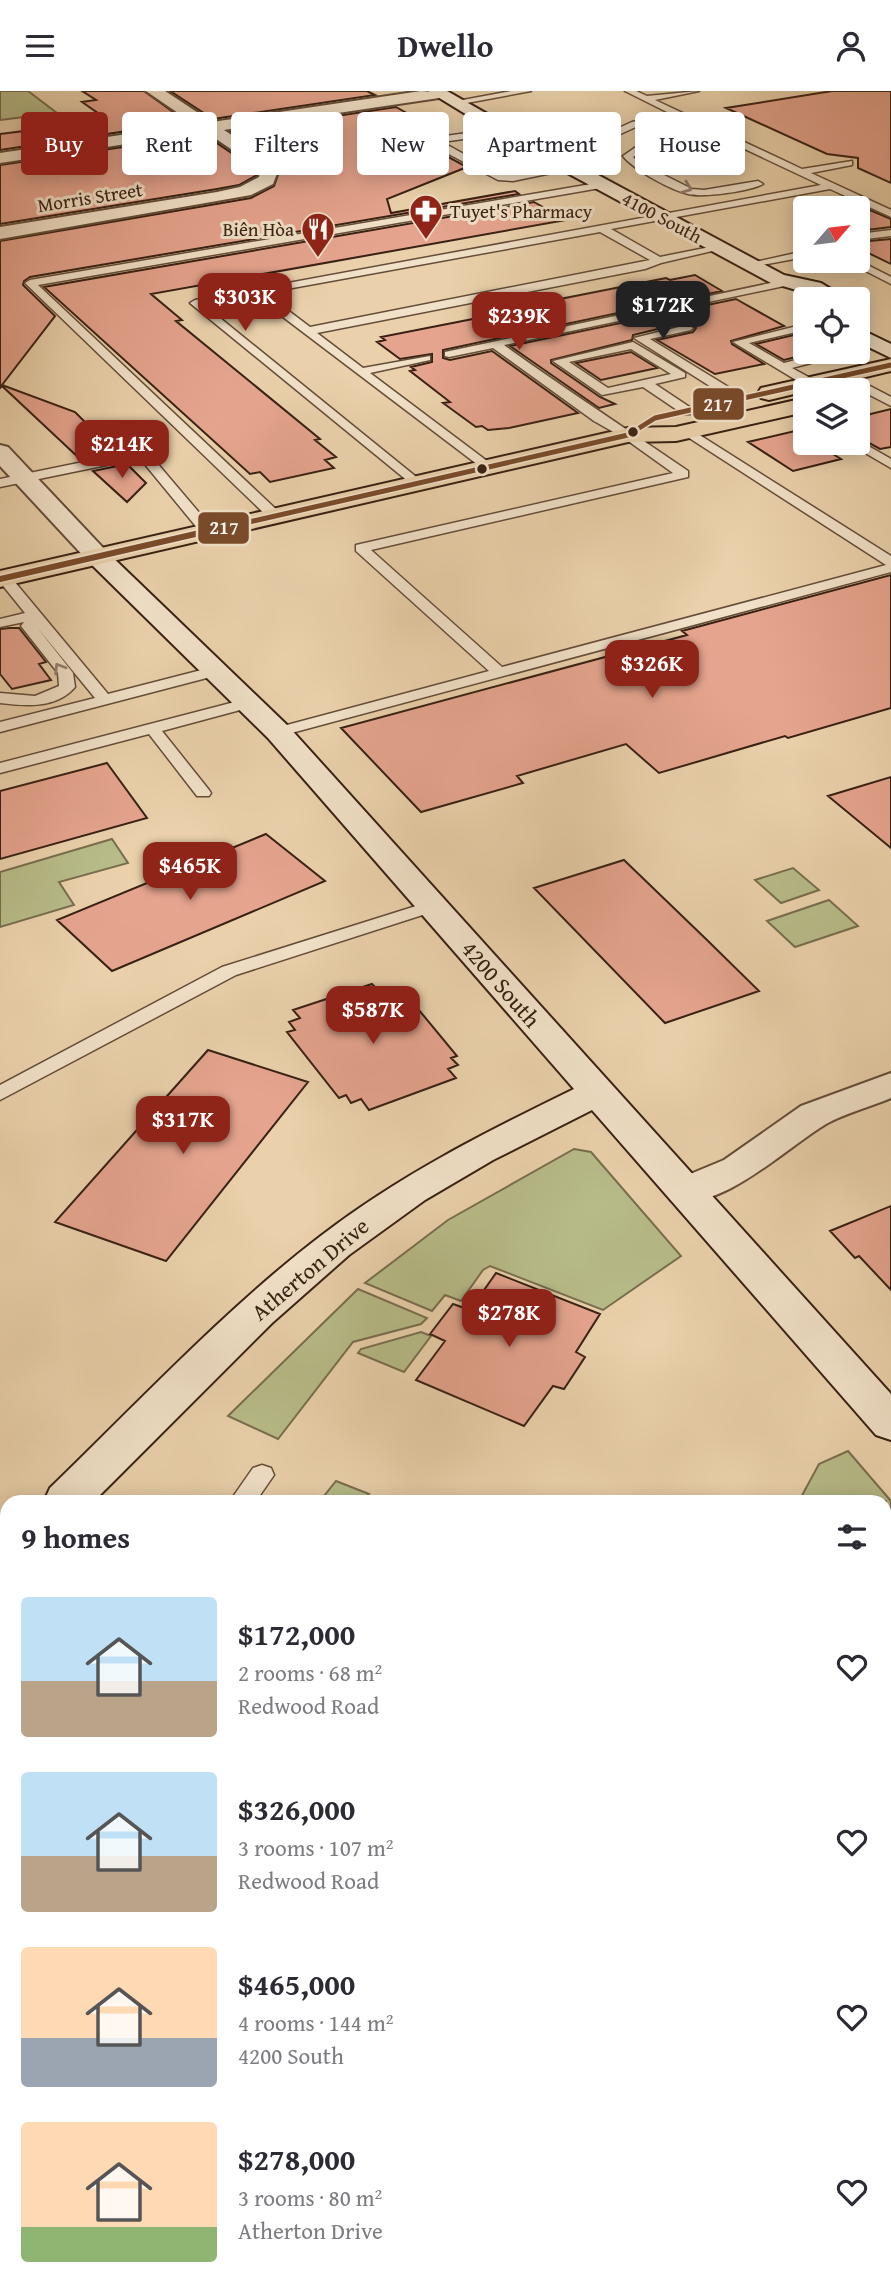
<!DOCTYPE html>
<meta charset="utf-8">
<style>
:root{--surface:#fff;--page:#f7f7f7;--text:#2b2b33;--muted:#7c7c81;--accent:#8f2418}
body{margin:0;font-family:"Gentium Book Plus",serif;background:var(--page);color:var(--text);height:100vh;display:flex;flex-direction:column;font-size:26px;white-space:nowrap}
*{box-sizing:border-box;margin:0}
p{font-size:23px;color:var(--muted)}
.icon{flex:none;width:38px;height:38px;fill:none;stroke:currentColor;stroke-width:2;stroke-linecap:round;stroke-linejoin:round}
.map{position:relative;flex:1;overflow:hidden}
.sheet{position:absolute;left:0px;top:1404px;width:892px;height:800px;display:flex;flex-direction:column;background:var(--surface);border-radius:21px 21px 0 0;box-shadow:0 4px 18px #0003}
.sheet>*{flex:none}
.top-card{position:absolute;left:21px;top:21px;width:850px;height:63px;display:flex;gap:14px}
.needle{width:46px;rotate:62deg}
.controls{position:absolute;left:793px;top:105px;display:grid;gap:14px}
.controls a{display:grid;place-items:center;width:77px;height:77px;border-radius:7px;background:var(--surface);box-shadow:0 4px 18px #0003;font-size:35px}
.price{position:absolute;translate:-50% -60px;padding:0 16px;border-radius:14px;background:var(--accent);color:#fff;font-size:23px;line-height:46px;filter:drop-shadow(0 2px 4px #0008)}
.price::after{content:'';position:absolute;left:50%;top:42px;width:21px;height:16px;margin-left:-10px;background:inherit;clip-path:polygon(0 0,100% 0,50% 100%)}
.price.current{background:#222;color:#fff}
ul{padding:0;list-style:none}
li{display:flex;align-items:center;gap:21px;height:175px;padding:0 21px}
li span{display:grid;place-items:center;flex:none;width:196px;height:140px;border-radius:7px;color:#555}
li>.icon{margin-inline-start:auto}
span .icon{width:84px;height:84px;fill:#fffc;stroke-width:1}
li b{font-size:30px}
h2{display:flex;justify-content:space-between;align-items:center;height:84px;padding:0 21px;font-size:30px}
.pill{padding:0 24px;border-radius:7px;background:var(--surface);box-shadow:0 4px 18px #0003;font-size:24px;line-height:63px}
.pill.current{background:var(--accent);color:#fff}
header{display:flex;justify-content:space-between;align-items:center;height:91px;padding:0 21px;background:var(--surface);font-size:32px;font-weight:700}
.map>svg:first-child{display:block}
</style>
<header><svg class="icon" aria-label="menu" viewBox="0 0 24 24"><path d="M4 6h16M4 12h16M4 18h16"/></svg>Dwello<svg class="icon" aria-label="person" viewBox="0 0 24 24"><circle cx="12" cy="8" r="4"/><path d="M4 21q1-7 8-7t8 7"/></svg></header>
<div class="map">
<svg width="891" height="2202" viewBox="0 0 891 2202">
<rect width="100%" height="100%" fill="#ead1ab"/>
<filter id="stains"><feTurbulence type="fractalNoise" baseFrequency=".00286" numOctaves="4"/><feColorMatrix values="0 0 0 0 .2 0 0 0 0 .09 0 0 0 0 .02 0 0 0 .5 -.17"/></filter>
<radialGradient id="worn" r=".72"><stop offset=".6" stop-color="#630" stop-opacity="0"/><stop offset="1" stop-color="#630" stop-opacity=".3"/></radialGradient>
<path fill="#b7bc89" stroke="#786e4e" stroke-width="2" d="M0,0h28l29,22 -57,7z
M112,748l16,24 -69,19 15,23 -74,22v-55z
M793,777l26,22 -38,13 -26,-23z
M829,809l29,26 -63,21 -28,-26z
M574,1058l17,3 90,104 -78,54 -113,-44 -7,4 -22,31 -16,-6 -13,16 -67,-28 83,-63z
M358,1198l69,29 -6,6 -68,18 -75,97 -50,-23z
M421,1241l10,4 -27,36 -46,-19 3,-4z
M848,1360l43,50v792h-632l3,-6h624v-786h-87l20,-37z
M336,1390l33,13 -6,7h-43z"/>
<path fill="#e5a48e" stroke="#382113" stroke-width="2" d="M82,0h62l43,31 -187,28v-16l32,-4 -4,-3 74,-11 -20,-14 14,-2z
M170,0h197l8,4 -162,24z
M832,0h59v92l-33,-15v-10l-31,-4 -101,-46z
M396,16l32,18 -25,4 15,8 -24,4 -12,5 -1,3 29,9 31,-5 26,14 -80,32 4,14 124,-22 4,3 -489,83 -6,4 -1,4 32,31 -53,69 73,27 41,41 -35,7 -79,-74 -2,2v-147l251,-43 23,-12 6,-17 -10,-12 -39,-25z
M205,44l50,34 2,6 -18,10 -22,4 -217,35v-59z
M534,111l32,18 -415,74 31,26 -6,1 144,118 -5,1 21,17 -11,3 9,8 -64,14 -10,-10 -10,2 -206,-187z
M858,114l33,14v8l-33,4z
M891,148v25l-33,-16v-6z
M695,184l27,16 -279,59v8l7,2 42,-9 86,62 -69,15 -21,2 -6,-4 -6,1 -33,-24 7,-1 -40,-31 5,-1 -4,-3 21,-5v-8l-32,5 -23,-17 8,-2 -4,-3 112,-22 -2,-1 66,-13 -2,-1 111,-22 4,2z
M736,208l48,27 -53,15 1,3 32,20 -49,10 -58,-34 36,-8 3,-4 -10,-6 -53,13 -1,5 -81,20v3l49,34 15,7 -16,4 -89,-62z
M798,243l7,4 2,14 -11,5 -12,3 -28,-16z
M631,261l26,16 -56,12 -25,-17z
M891,318v38l-11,2 -22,-12v-20z
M795,340l10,6v6h10l26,16 -48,12 -45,-29z
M127,373l19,19 -19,19 -34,-31z
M891,484v133l-103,30 -3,-2 -126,37 -33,-29 -109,32 6,7 -102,29 -80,-84 346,-93 -5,-4z
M10,537h9l27,34 -7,2 12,16 -39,9 -12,-15v-45z
M107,672l40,55 -147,41v-68z
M891,686v71l-63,-52z
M266,743l59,47 -213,90 -55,-51z
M624,769l83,80 52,51 -94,32 -131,-135z
M372,893l9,9 11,-4 4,5 8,-2 53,64 -6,2 7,7 -10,4 8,9 -87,32 -8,-11 -10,4 -5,-8 -7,3 -52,-66 8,-2 -6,-8 11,-4 -7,-8z
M208,959l100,32 -142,179 -111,-39z
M891,1115v84l-32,-34 -4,2 -25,-27z
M496,1182l104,41 -24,38 9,5 -21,32 -11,-3 -29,40 -108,-46 29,-39 -15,-7 23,-30 17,6z"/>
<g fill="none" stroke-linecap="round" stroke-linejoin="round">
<defs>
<path id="lane" d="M511,0h20l-75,14 -4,-3z
M625,0h11l11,5 52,-5 -44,9 147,69 50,-8v4l-41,8 80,37v7l-61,-28 -219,40 49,28 60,-12 5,3 -64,15 -16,6 -328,64 46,35 67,-12v4l-60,13 121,91v6l-5,1 -232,-176 -50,10 216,175 1,3 -6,4 -225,-184 5,-3 626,-115 -142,-67 -41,8 -33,15 -65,13 -5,-3 64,-14 33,-15 39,-8zM600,141l50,28 -340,67 -45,-34z
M503,37l4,3 -1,2 -64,9 58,32 13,1 58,-10 5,3 -63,13 -15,-1 -57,-30 -30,5 -28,-7 12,-5zM433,52l2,2 -24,4 -9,-1z
M673,49l3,1v4l-34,6 -9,6 5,5 54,27 12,1 54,-9 5,3c-12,7 -60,14 -75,10 -17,-4 -54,-24 -65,-38l13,-9z
M603,91l5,3 -2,2 -568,98 242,228 2,3 -7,4 -5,-1 -245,-236 5,-3z
M891,139v6l-33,4v-6z
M805,160v6l-54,10 -5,-3z
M858,169l33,17v7l-45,-23z
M780,190l5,3 -1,2 -280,59c61,44 123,84 184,126v6l-317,73 131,117 384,-102 -203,-131 -2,-3 6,-4 204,129v16l-607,163h-12l-2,-3 2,-3 217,-58 -133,-120v-6l317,-72 -49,-35 -30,-17 -101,-73 -44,9 -4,-1v-4z
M805,233v6l-56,13 35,20 19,-5 8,-6h12l-12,11 -19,5 22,12v6h-8l-73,-44z
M687,234l6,3 -2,2 -41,9 93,57v6h-8l-101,-64z
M633,251l52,31v4l-30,7 36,24v6h-8l-40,-27 -41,8 -49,-34zM631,258l40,25 -63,14 -39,-26z
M870,295l21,11v9l-25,-13 -2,-3z
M858,349l33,19v9l-43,-25h10z
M137,360l14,5 62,73v6h-10l-60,-73 -7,-3 -136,28v-8z
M4,483l5,1 99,119 109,-28 8,5 -3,3 -222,58v-10l95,-24 -59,-72 37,47 2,14c-19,22 -49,19 -75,16v-10l35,3 24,-10 -1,-13 -37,-47 3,-4 -24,5v-8l25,-6 -25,-31v-7z
M250,607l5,2 3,3 -3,3 -93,25 47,59 2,3 -2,3h-12l-48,-62 -149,39v-10z
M432,810l9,5 -3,4 -202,65 -236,125v-15l222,-118z
M262,1374l9,3 3,7 -18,26h-26l23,-33z
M0,1658l7,1v26l-7,-3z"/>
<path id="street" d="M146,0h19l47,31 209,-31 26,2 -8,5 -215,32 45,29 9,12 -5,13 -22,11 -251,44v-12l217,-35 23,-5 19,-10 1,-6 -3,-4 -51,-35 -206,31v-10l194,-29z
M0,354l8,2 99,105 4,5 -4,5 -9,3 -9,-3 -89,-96z
M891,982v25c-21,9 -45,15 -65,26 -39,23 -107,90 -155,76l-5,-9 5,-9 53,-22 77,-54z"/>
<path id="secondary" d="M428,0h19l86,49 251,135 37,8 26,16c-26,1 -50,-10 -76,-16l-250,-135z
M858,237l33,16v14l-33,-16z
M98,458l9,3 181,174 603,668v46l-15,-5 -284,-325 -99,50 -68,40 -76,55 -77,68 -178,178h-50l6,-13c87,-84 176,-180 272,-253 78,-60 164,-103 252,-146l-306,-351 -179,-176 -4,-5 4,-5z
M7,1451v43l-7,2v-43z"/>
<path id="primary" d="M891,268v12l-122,29 -8,-2 -3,-5 3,-5z
M805,307v14l-129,29 -48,1 -628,145v-16l628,-143 48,-1z"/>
</defs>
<use href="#lane" stroke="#644d39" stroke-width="3"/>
<use href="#street" stroke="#644d39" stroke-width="4"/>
<use href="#secondary" stroke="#382113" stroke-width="4"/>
<use href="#primary" stroke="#382113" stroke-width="4"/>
<use href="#lane" fill="#f1e1c8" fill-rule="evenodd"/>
<use href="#street" fill="#f1e1c8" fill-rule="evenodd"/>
<use href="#secondary" fill="#f1e1c8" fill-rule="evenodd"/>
<use href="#primary" fill="#ead1ab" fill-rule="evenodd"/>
<defs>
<path id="bus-1-far1" d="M236,434l392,-90 27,-17 236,-53"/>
<path id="bus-1" d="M0,488l243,-56"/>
</defs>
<use href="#bus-1-far1" stroke="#f1e1c8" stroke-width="8"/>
<use href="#bus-1" stroke="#f1e1c8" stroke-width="10"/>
<use href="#bus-1-far1" stroke="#7a4b2a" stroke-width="5"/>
<use href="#bus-1" stroke="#7a4b2a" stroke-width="6"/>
</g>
<defs><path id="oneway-chevron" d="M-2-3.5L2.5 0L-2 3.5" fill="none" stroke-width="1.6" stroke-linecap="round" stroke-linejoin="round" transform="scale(1.75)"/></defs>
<g stroke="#94816e">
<use href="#oneway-chevron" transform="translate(687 97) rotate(21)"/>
<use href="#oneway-chevron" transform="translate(59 577) rotate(-122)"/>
</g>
<defs>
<symbol id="pharmacy-pin" viewBox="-11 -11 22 30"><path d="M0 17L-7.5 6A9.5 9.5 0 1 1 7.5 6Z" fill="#8f2418" stroke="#f1e1c8"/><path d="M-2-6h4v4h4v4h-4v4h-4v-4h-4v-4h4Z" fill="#fff"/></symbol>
<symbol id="restaurant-pin" viewBox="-11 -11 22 30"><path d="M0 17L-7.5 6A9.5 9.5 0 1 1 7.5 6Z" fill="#8f2418" stroke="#f1e1c8"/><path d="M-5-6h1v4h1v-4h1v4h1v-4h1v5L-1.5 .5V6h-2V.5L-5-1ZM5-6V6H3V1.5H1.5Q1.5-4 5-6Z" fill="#fff"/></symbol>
</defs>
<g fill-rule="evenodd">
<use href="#pharmacy-pin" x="407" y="101" width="38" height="52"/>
<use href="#restaurant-pin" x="299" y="119" width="38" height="52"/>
</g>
<g fill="#382113" stroke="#f1e1c8" stroke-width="2.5">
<circle cx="633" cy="341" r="6"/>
<circle cx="482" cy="378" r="6"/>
</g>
<g text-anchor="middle" stroke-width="6" stroke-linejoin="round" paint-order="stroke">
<g font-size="19" fill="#382113" stroke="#f1e1c8">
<text transform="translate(90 106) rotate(-9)" y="7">Morris Street</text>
<text transform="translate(662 126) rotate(28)" y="7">4100 South</text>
</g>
<g font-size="19" fill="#382113" stroke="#f1e1c8" text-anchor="start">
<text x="450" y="127">Tuyet's Pharmacy</text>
<text x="294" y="145" text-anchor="end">Biên Hòa</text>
</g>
<g font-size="23" fill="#382113" stroke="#f1e1c8">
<text transform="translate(501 893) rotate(49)" y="8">4200 South</text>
<text transform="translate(310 1178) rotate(-40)" y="8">Atherton Drive</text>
</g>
</g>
<g stroke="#f1e1c8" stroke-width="2.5">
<rect x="692" y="296" width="53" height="34" rx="7" fill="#7a4b2a"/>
<rect x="197" y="420" width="53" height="34" rx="7" fill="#7a4b2a"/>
</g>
<g font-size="19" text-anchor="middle" font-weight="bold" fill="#fff">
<text x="718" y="320">217</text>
<text x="224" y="443">217</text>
</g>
<rect width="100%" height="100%" filter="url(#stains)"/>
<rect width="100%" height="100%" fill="url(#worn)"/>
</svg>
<div class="controls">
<a><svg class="needle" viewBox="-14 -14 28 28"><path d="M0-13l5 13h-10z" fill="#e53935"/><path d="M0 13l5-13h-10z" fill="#7c7c81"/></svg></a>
<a><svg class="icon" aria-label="locate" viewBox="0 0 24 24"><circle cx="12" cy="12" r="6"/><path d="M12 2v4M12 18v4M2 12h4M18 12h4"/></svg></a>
<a><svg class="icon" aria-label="layers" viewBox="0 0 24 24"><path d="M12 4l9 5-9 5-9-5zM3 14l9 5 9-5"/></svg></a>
</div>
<b class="price" style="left:245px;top:242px">$303K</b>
<b class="price current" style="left:663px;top:250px">$172K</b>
<b class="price" style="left:519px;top:261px">$239K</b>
<b class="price" style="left:122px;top:389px">$214K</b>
<b class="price" style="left:652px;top:609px">$326K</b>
<b class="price" style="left:190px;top:811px">$465K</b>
<b class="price" style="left:373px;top:955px">$587K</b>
<b class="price" style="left:183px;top:1065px">$317K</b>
<b class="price" style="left:509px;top:1258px">$278K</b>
<div class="top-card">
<a class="pill current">Buy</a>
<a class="pill">Rent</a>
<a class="pill">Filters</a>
<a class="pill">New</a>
<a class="pill">Apartment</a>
<a class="pill">House</a>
</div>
<section class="sheet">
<h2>9 homes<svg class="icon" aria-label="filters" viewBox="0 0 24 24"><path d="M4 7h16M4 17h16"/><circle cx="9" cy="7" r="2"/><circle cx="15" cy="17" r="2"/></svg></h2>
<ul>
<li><span style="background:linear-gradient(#bfe0f5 60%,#b9a48a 0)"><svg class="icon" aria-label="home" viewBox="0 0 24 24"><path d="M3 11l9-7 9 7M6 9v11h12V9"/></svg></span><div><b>$172,000</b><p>2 rooms · 68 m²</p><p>Redwood Road</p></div><svg class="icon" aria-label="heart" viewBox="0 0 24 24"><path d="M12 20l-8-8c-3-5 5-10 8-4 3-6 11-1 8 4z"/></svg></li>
<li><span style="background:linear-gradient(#bfe0f5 60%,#b9a48a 0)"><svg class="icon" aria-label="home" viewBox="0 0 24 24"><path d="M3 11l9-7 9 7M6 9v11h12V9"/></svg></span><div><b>$326,000</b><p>3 rooms · 107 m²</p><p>Redwood Road</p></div><svg class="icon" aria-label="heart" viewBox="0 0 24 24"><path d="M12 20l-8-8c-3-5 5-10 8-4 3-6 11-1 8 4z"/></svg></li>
<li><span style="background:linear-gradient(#ffd9b3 65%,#9aa5b1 0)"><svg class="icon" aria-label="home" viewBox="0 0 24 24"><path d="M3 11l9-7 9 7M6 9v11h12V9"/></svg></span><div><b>$465,000</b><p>4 rooms · 144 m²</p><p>4200 South</p></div><svg class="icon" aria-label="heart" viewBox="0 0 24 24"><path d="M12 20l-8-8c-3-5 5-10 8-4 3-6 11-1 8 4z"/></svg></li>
<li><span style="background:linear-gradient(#ffd9b3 75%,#8fb573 0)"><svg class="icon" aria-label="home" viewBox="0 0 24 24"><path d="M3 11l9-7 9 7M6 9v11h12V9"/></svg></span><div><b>$278,000</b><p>3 rooms · 80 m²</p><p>Atherton Drive</p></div><svg class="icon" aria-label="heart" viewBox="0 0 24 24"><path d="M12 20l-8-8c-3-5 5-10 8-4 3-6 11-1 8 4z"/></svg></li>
</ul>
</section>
</div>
